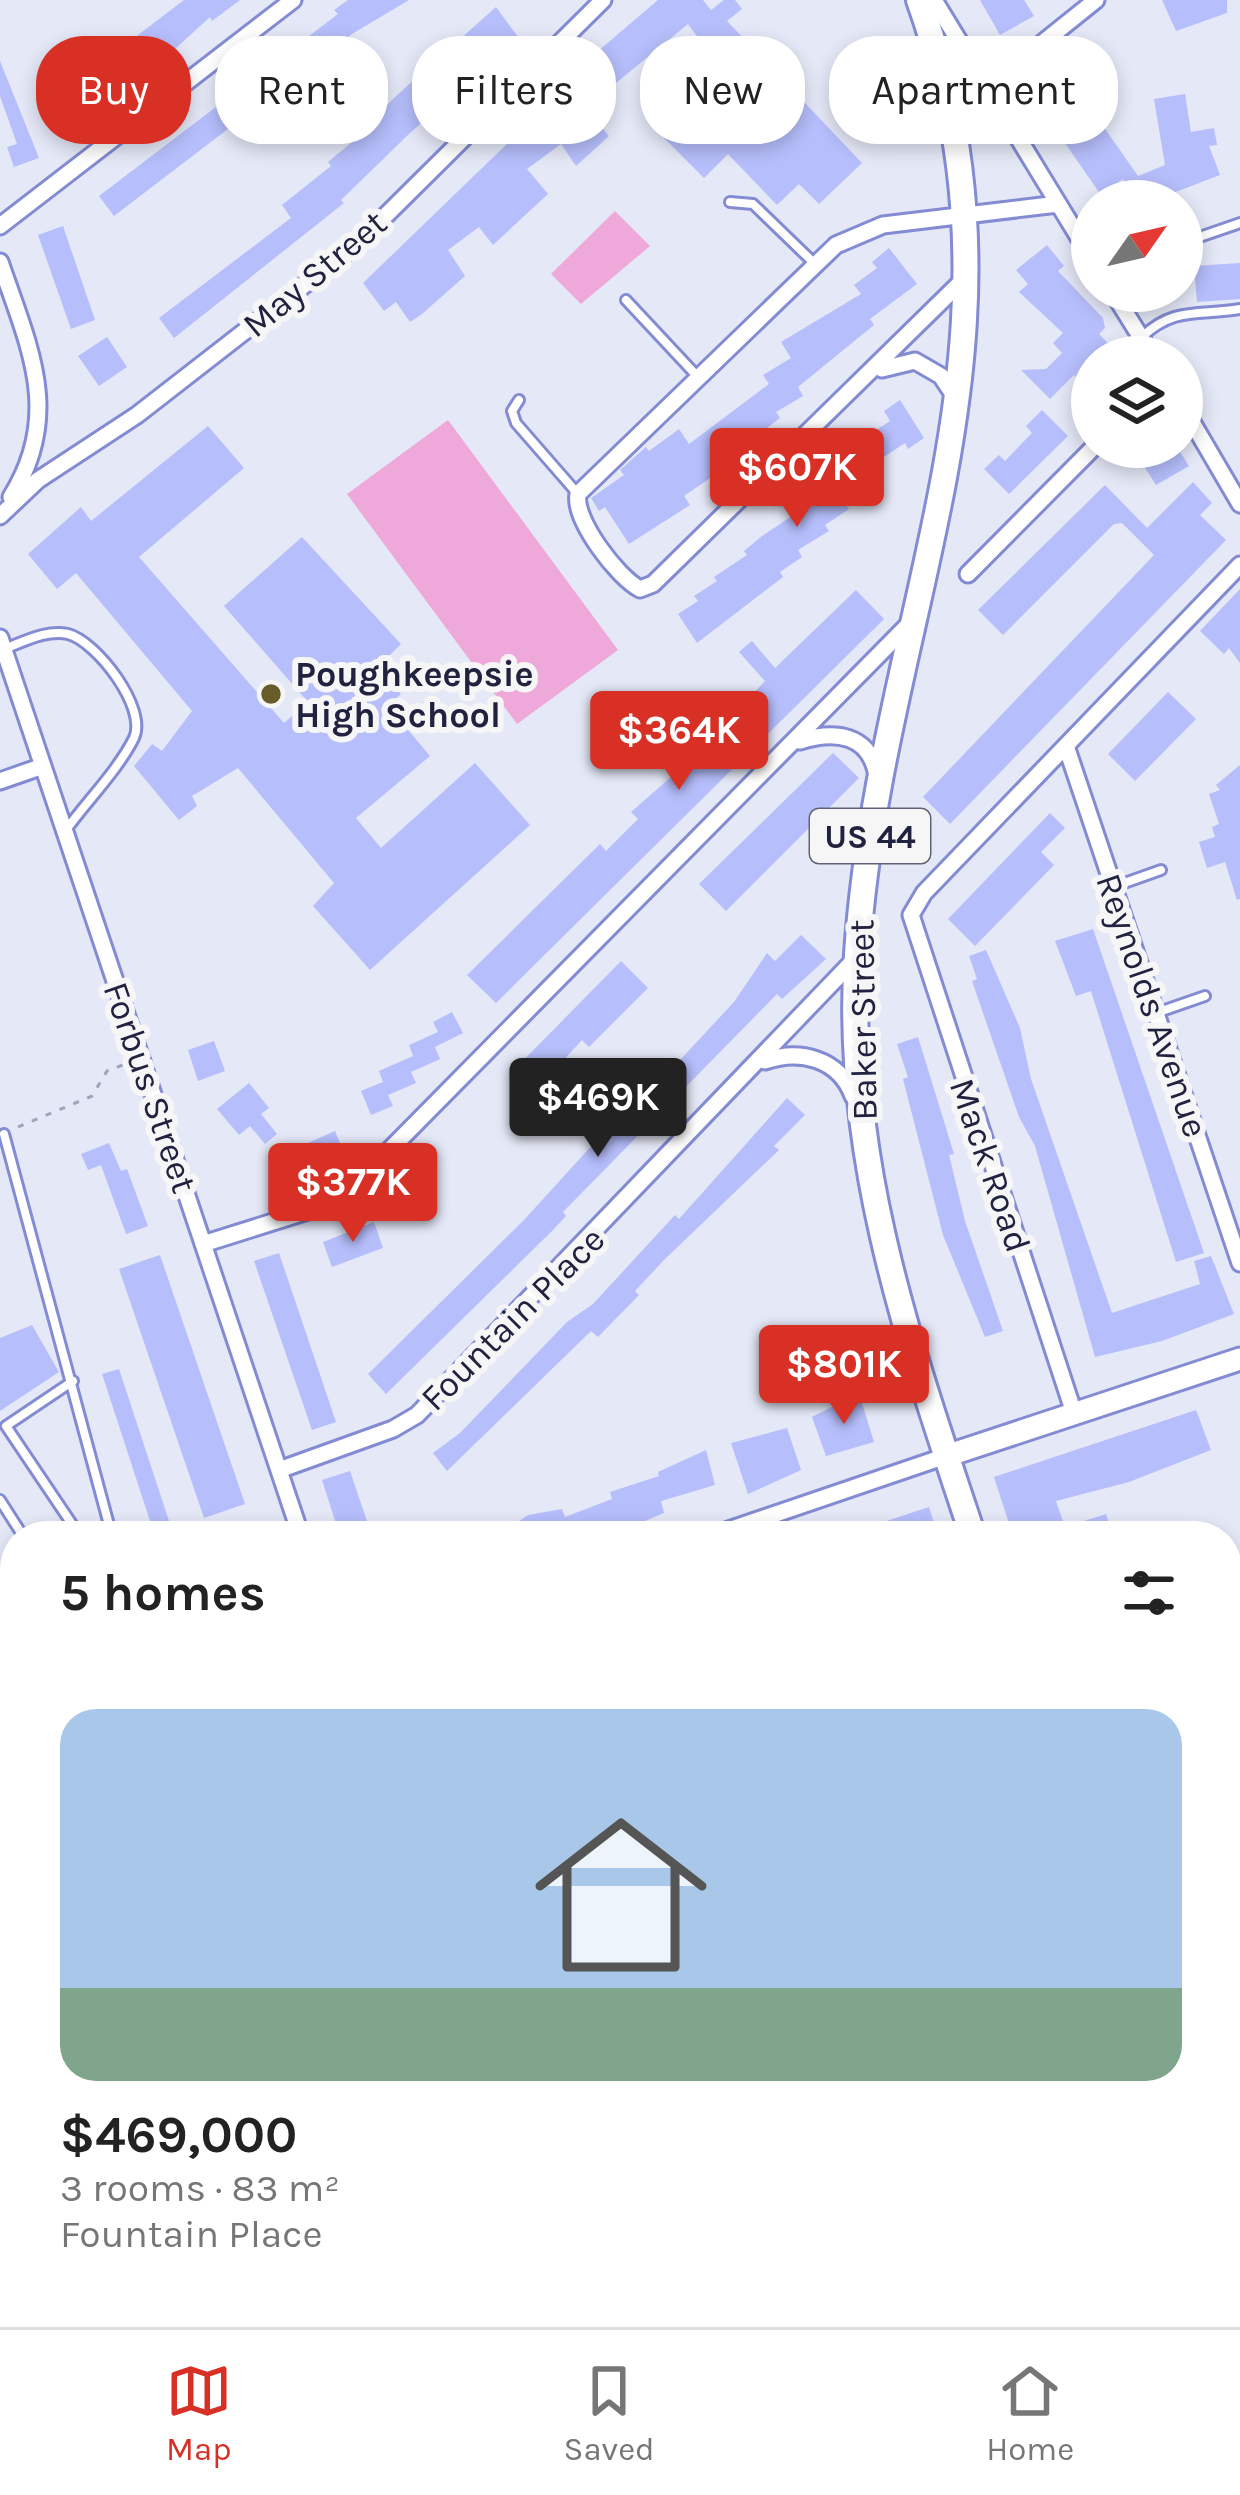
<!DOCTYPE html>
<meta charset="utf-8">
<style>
:root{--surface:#fff;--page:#f2f2f2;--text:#222;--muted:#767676;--line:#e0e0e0;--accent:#d93025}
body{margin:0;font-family:Karla,sans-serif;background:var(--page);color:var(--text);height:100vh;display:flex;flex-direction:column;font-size:45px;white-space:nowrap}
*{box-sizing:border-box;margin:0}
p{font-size:39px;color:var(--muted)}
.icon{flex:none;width:66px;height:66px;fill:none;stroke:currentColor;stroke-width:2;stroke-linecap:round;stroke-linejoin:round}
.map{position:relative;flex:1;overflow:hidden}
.drawer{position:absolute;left:0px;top:1521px;width:1242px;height:807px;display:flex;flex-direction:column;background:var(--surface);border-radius:48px 48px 0 0;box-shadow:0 6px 18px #0003}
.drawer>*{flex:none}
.guide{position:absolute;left:36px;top:36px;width:1170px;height:108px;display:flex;gap:24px}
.needle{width:78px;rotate:56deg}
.controls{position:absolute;left:1071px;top:180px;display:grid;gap:24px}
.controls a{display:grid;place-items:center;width:132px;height:132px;border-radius:50%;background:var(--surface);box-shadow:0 6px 18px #0003;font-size:60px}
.price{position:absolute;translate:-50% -102px;padding:0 27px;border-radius:12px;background:var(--accent);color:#fff;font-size:39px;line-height:78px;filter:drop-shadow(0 3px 6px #0008)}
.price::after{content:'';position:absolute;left:50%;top:72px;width:36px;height:27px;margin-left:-18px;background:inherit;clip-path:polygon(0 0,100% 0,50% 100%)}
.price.active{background:#222;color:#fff}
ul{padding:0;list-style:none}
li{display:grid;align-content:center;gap:24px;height:636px;padding:0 60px}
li+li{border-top:3px solid var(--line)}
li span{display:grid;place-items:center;height:372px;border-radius:36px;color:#555}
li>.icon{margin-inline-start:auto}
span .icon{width:216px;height:216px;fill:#fffc;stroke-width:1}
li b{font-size:51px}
h2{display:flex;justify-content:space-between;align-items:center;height:144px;padding:0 60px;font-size:51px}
.chip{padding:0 42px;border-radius:48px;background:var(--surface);box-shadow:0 6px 18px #0003;font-size:42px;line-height:108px}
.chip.active{background:var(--accent);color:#fff}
.tab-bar{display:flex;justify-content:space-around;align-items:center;height:168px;border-top:3px solid var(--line);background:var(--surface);font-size:33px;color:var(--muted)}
.tab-bar a{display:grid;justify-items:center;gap:6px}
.tab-bar .active{color:var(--accent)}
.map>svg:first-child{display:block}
</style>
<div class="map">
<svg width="1240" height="2327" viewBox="0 0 1240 2327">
<rect width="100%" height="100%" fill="#e5e8f7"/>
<path fill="#eea8d9" d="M615,211l35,35 -69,58 -30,-30z
M448,420l170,230 -101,74 -170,-230z"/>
<path fill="#b6befb" d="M184,0h56l-28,21 -2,-4 -57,52 -70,47 -16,-20 24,-19 -3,-4z
M348,0h61l-57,34 -238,182 -15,-20 239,-182 -4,-4z
M658,0h45l8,10 13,-10h11l7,9 -15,12 135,142 -43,41 -20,-20 -22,21 -49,-51 -24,24 -43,-43 49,-46 -10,-11 17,-15 -29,-39 -77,63 -21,-29z
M980,0h44l10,16 -34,19z
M1162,0h65v13l-51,18z
M496,7l22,30 -109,97 -68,66 3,3 -170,135 -15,-20 132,-100 -9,-13 49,-39 -3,-4 47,-39 -2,-4 22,-22z
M0,61l39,97 -25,9 -7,-20 10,-3 -17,-48z
M564,89l28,38 6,-4 11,13 -33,30 -15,-22 -34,25 21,25 -55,51 -14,-18 -31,23 17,26 -43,38 -12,8 -14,-20 -12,9 -21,-28z
M1078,90l60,86 27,-11 -11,-66 31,-5 6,38 23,-4 3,17 -8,1 11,29 -68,26h-20l-9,-22 -22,16 -57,-82z
M63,226l32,94 -24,9 -33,-94z
M1047,245l17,21 -6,5 45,47 2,10 -6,6 22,23h-29v37l-18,-19 -24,24 -29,-29 25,-1 16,-16 -9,-10 10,-10 -44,-41 9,-8 -12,-14z
M889,248l28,36 -47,35 4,6 -76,62 5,9 -27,16 4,6 -44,34 3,6 -55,38 6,9 -61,39 -24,-37 -6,4 -8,-13 33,-23 -4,-5 26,-23 3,4 30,-22 10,15 80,-60 -6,-9 28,-17 -10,-16 80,-48 -7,-9 23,-17 -5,-6z
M1240,263v36l-43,3 -3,-36z
M107,337l20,30 -28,19 -21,-30z
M900,400l24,38 -16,11 -3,-6 -41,27 11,16 -29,19 3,4 -24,16 4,6 -31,19 4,7 -22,15 3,5 -86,66 -19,-29 20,-13 -4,-5 23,-15 -3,-4 33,-22 -3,-4 18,-15 30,-20 -4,-7 51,-39 -3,-5 38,-25 -4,-6 20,-13 -6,-10z
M1042,410l26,26 -59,58 -25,-25 15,-14 6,6 27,-28 -6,-7z
M208,426l36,42 -105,89 145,166 24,-21 -84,-96 78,-69 99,107 -24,24 24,26 -13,12 42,50 -74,62 25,30 94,-85 55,62 -160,145 -57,-64 21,-23 -96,-115 -46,28 5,10 -18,14 -45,-54 18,-22 10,7 30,-40 -116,-138 -19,16 -29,-35 53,-47 10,14z
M1170,447h7l12,19 -33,19 -14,-22z
M1193,482l19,21 -12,12 26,25 -276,284 -27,-27 231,-242 -32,-32 -8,1 -111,111 -25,-25 127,-125 42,43z
M1240,589v74l-11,-15 -5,6 -24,-23z
M856,590l28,29 -388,384 -29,-28 133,-131 6,7 32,-32 -7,-7 40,-35 3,3 91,-99 -26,-29 13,-11 23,27z
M1168,692l28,27 -61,62 -27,-27z
M833,753l26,25 -133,133 -27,-27z
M1240,765v134l-3,1 -12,-38 -18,6 -8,-26 16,-5 -3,-10 7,-3 -10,-30 11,-4 -4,-5z
M1050,813l15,15 -24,24 13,13 -79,81 -27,-27z
M1093,929l111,324 -28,9 -85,-271 -15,5 -21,-55z
M801,935l25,24 -44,40 -5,-5 -214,218 3,4 -14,15 -166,163 -18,-20 156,-154 111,-122 4,4 41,-42 54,-58 33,-49 8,8z
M986,950l34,78 11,51 81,234 88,-29 -6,-23 17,-5 23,58 -72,27 -67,16 -60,-211 -16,-29 -47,-136 5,-2 -8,-23z
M621,961l27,27 -59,59 -7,-7 -54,59 -19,-24z
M452,1012l11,21 -28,14 5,12 -29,13 5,11 -28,12 5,11 -22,9 -10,-24 22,-9 -4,-11 34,-15 -4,-11 29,-13 -5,-10z
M918,1037l36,117 -5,1 16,66 38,110 -18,6 -42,-102 -40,-156 5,-2 -11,-33z
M214,1041l11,30 -27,10 -10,-31z
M249,1083l20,25 -8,6 16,20 -12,10 -15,-18 -11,9 -22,-26z
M787,1098l18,17 -31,31 5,4 -115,110 -29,31 4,4 -41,42 -7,-6 -144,140 -14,-18 27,-20 107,-111 26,-18 82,-89 4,4z
M335,1131l10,24 -49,20 -8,-23z
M109,1143l12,28 6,-2 21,57 -22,8 -25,-69 -13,5 -7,-16z
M374,1222l9,26 -51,19 -9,-25z
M279,1253l57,169 -24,8 -58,-169z
M160,1255l85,249 -41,14 -85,-249z
M32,1325l27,47 -59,39v-73z
M119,1369l51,155 -17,6 -51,-156z
M859,1393l15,49 -48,14 -14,-39z
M1196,1410l15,40 -82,32 -73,19 9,26 41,-13 6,19 -99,3 -19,-59z
M787,1428l14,42 -53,24 -17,-51z
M706,1450l9,35 -54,16 3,12 -26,11 -30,12h-111l31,-21 34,-6 3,8 47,-18 -2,-7 49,-16 -1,-4z
M350,1471l17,50 -29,9 -16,-50z
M929,1507l9,29h-87l-1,-3z
M4,1792l11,38v25l-15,4z
M0,1939l15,37 -1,76 -14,-36z
M247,2313h62v1l-33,13h-63z"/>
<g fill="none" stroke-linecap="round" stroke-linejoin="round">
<defs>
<path id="service" d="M730,202l23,2 62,60
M1182,243l58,-20
M626,300l71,76
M1142,337c32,-31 58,-21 98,-28
M519,400l-7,11 4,12 61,70
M4,649c19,-7 43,-20 64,-15 28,7 80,74 66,104 -16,32 -47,63 -68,92
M1113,887l48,-17
M1156,1013l49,-17
M4,1134l108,402
M73,1381l-67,45 74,110
M0,1500l23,36
M97,1536l13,-8
M0,1617l15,-6
M0,1660l15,39"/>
<path id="minor" d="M934,0l158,259
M976,70l34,-1 86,-69
M1010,117v-48
M0,226l293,-226
M0,262c29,85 63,152 11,235
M962,281l-309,303 -13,5c-23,-12 -67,-70 -62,-95l258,-249 47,-20 175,-21
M1112,291l41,66
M882,369l33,-8 26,15 14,21
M1182,405l58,99
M0,516l38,-36 99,-65 220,-171 246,-244
M968,574l126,-127
M0,638l301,898
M800,741c35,-11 70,-7 77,35
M1066,746l174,517
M0,781l43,-15
M765,1061c34,-12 74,-3 88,35
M203,1244l111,-35 38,-21 558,-565
M1074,1413l-163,-498 13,-22 316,-328
M279,1470l114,-41 24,-14 439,-457
M711,1536l235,-80
M1227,1684l13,-4
M0,1776l15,-5
M1227,2046l13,-4
M0,2210l15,43
M36,2313l5,14
M573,2313l5,14
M915,2313l4,14
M411,2327l40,-14"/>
<path id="secondary" d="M946,1456l294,-97"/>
<path id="trunk" d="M919,0c125,350 -39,612 -62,954 -14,204 53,392 116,582
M1227,2295l11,32"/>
</defs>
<use href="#service" stroke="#838bd3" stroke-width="14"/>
<use href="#minor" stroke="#838bd3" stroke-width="21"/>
<use href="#secondary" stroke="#838bd3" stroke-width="27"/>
<use href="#trunk" stroke="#838bd3" stroke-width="30"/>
<path stroke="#a1a4b8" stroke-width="3" stroke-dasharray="6 9" stroke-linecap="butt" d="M18,1127l74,-31 15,-25 16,-6"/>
<use href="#service" stroke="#fff" stroke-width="8"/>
<use href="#minor" stroke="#fff" stroke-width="15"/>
<use href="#secondary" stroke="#fff" stroke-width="21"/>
<use href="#trunk" stroke="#fff" stroke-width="24"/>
</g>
<circle fill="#685d2a" stroke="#f6f6f6" stroke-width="4.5" cx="271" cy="694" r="12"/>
<g text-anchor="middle" stroke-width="12" stroke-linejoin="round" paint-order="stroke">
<rect fill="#f6f6f6" stroke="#606276" stroke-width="3" x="810" y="809" width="120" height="54" rx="9"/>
<g font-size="33" font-weight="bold" fill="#20223f">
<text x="870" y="848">US 44</text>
</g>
<g font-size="36" fill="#20223f" stroke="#f6f6f6">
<text transform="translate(314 273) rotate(-40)" y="13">May Street</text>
<text transform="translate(1153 1005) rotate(71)" y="13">Reynolds Avenue</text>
<text transform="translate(862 1020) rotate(-91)" y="13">Baker Street</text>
<text transform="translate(151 1087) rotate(71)" y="13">Forbus Street</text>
<text transform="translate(991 1165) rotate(71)" y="13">Mack Road</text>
<text transform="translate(512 1318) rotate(-45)" y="13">Fountain Place</text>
</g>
<g font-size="36" font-weight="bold" fill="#20223f" stroke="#f6f6f6" text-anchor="start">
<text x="295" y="686">Poughkeepsie<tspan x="295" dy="41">High School</tspan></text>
</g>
</g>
</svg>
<div class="controls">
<a><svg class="needle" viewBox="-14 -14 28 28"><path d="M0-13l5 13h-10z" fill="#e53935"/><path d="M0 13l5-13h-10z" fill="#767676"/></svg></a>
<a><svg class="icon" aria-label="layers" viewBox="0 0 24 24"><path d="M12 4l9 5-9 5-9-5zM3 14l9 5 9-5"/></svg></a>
</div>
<b class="price" style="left:797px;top:530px">$607K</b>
<b class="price" style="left:679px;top:793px">$364K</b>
<b class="price active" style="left:598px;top:1160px">$469K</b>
<b class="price" style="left:353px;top:1245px">$377K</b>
<b class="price" style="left:844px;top:1427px">$801K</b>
<div class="guide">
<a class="chip active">Buy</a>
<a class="chip">Rent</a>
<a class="chip">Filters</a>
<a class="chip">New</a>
<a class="chip">Apartment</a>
</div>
<section class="drawer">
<h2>5 homes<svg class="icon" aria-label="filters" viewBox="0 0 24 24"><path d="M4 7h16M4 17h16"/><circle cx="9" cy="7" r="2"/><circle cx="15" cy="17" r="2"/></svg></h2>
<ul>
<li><span style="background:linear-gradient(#a9c7e8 75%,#7fa58c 0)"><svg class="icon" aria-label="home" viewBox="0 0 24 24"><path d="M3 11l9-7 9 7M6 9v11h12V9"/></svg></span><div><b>$469,000</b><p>3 rooms · 83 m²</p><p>Fountain Place</p></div></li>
</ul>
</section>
</div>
<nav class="tab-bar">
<a class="active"><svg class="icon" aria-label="map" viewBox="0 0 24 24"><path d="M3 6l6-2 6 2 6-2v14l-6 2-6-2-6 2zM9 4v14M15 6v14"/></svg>Map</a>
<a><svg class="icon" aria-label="saved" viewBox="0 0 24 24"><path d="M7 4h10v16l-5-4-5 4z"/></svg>Saved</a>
<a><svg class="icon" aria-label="home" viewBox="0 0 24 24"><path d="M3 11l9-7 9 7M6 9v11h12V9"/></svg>Home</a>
</nav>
